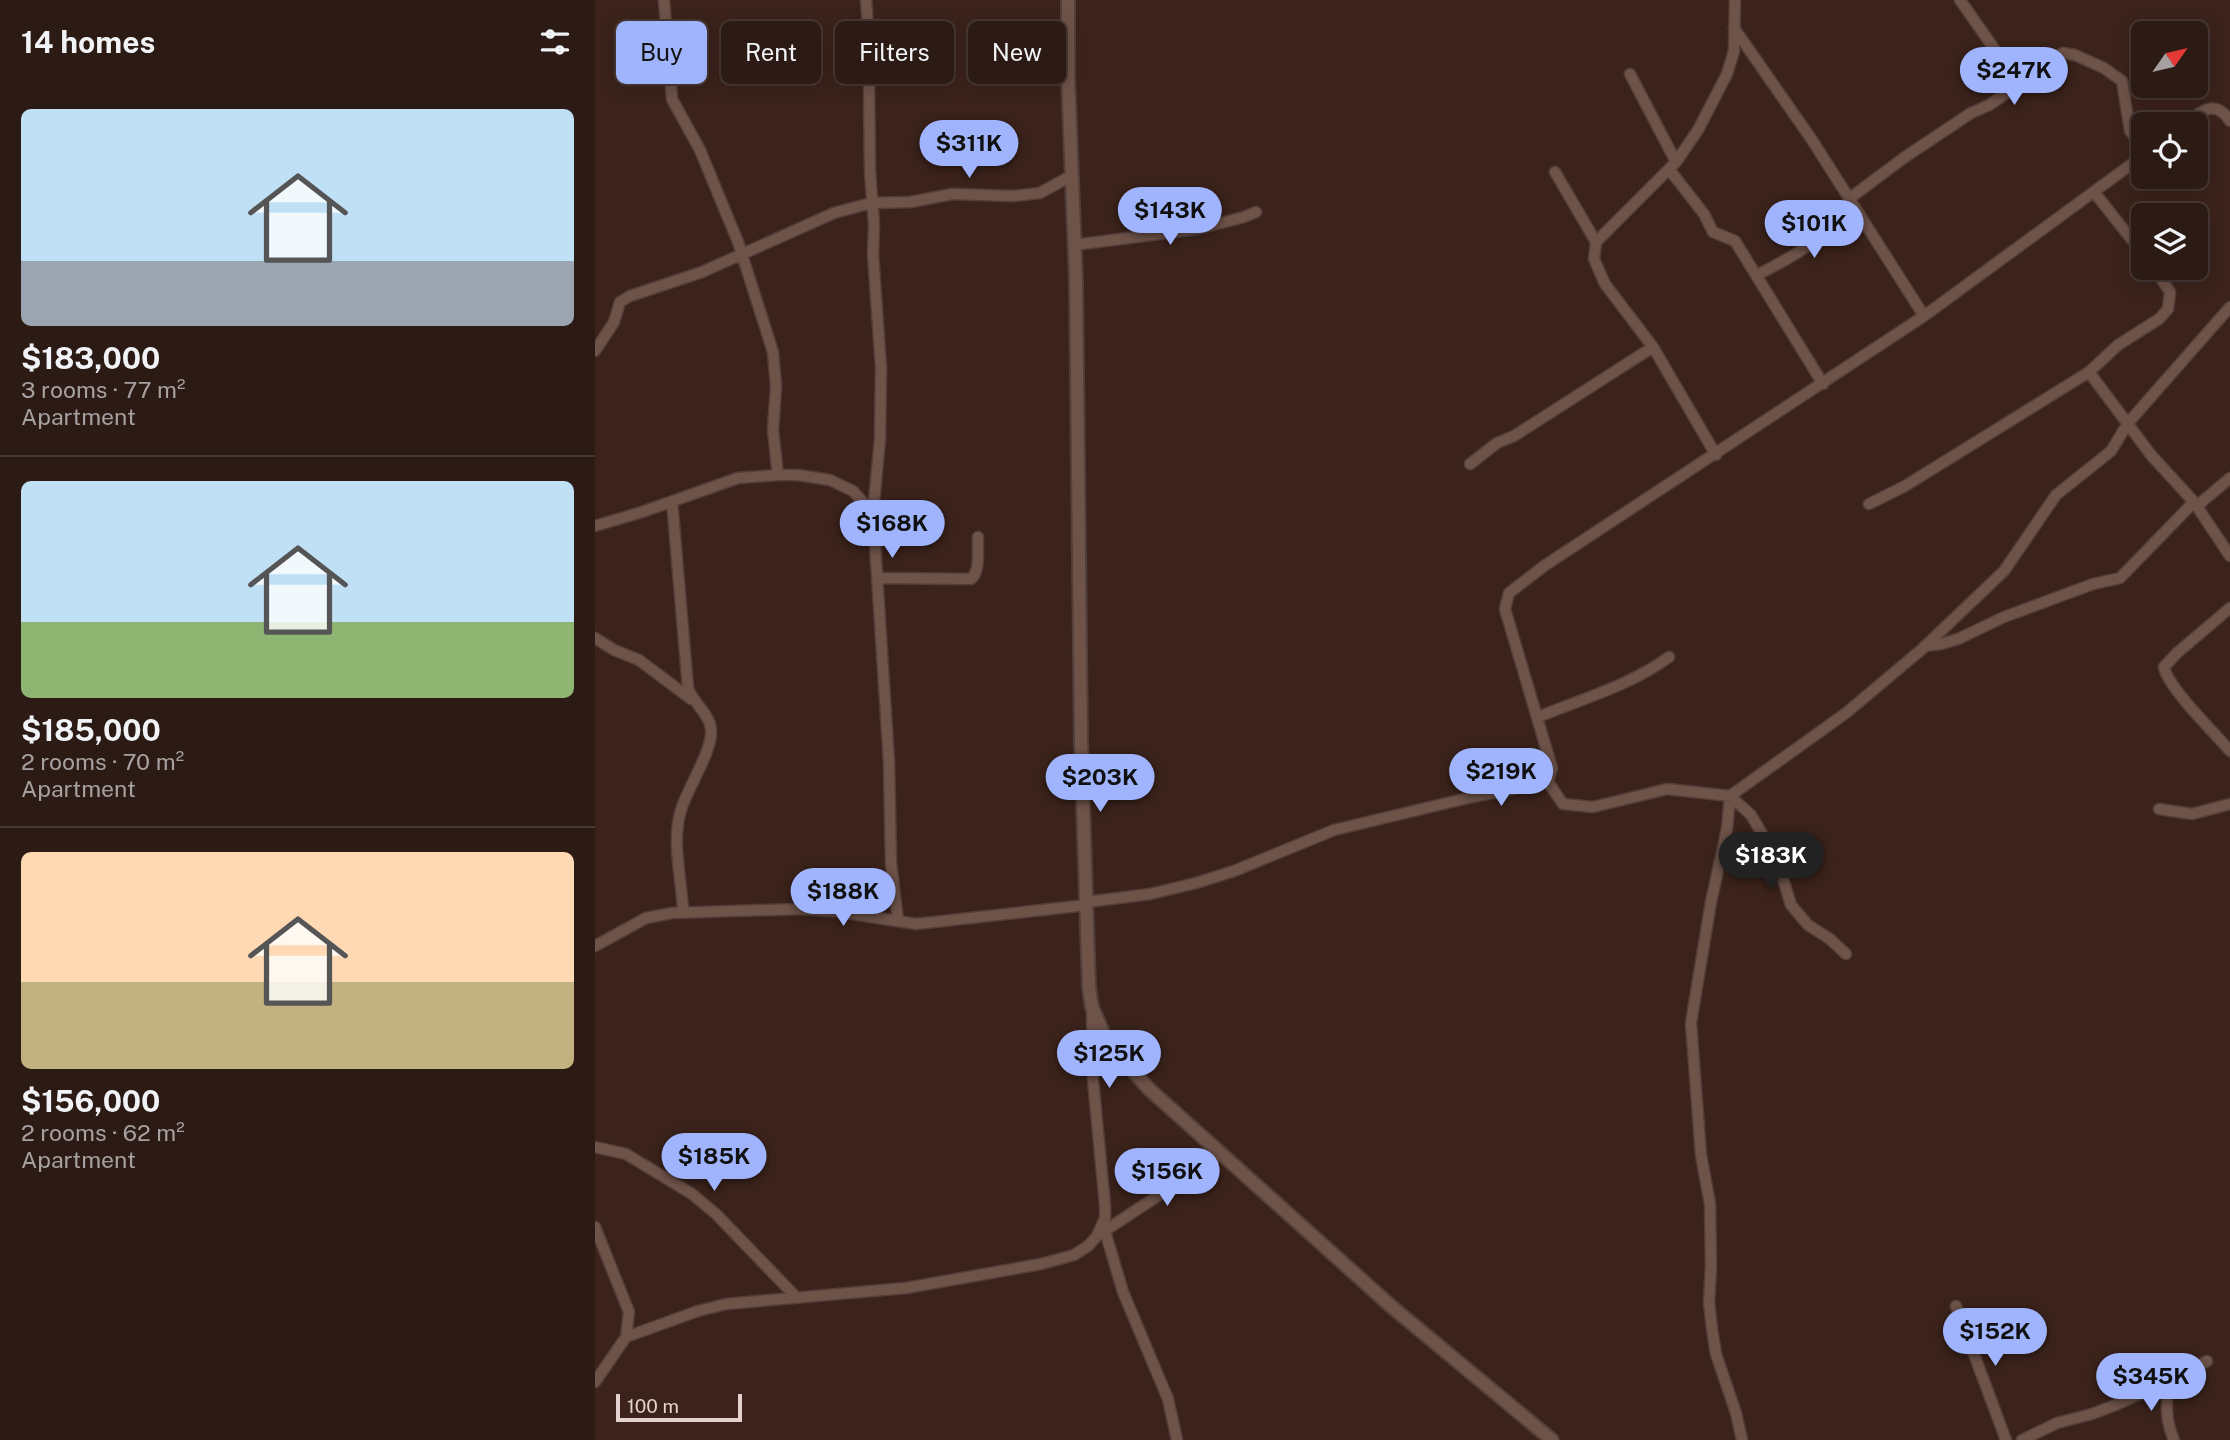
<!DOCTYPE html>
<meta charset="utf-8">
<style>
:root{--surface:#2c1a14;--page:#34231d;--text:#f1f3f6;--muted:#a6a1a0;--line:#483834;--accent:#a0b3fd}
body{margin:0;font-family:"Public Sans",sans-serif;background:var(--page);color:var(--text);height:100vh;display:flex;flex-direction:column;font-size:26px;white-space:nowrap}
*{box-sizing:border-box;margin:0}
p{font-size:23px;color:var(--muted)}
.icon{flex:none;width:38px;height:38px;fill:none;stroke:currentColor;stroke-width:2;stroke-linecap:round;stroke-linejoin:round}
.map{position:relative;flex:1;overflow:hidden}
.details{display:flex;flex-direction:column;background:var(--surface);width:595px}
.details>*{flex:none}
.banner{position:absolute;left:21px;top:21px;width:665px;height:63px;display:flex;gap:14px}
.needle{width:46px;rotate:56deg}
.tools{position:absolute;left:1536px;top:21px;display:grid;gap:14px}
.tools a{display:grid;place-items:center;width:77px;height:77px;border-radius:10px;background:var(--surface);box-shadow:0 4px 18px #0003,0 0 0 2px var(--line);font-size:35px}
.scale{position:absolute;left:21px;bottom:18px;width:126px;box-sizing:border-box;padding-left:7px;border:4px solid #e3d2cd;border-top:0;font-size:19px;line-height:24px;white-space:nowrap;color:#e3d2cd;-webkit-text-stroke:5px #3b231b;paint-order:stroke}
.price{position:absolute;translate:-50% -60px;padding:0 16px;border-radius:24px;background:var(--accent);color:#111;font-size:23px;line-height:46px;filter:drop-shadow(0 2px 4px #0008)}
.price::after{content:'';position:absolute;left:50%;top:42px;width:21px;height:16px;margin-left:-10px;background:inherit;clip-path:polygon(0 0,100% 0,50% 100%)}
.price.current{background:#222;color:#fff}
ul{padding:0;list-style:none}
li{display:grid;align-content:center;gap:14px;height:371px;padding:0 21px}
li+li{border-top:2px solid var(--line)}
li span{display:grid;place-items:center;height:217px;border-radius:10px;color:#555}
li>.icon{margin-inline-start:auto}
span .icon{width:126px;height:126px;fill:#fffc;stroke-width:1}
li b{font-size:30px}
h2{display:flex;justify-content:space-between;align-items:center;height:84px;padding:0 21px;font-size:30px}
.chip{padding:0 24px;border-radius:10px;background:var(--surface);box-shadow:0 4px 18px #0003,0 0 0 2px var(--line);font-size:24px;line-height:63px}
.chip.current{background:var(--accent);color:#111}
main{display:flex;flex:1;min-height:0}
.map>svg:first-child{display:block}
</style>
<main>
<section class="details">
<h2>14 homes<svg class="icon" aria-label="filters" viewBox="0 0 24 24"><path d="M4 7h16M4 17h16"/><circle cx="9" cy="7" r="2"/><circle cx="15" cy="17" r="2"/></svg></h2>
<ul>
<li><span style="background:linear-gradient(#bfe0f5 70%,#9aa5b1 0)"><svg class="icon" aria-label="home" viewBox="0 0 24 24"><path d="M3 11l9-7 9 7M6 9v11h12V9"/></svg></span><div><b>$183,000</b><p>3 rooms · 77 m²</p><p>Apartment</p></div></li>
<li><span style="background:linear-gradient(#bfe0f5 65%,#8fb573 0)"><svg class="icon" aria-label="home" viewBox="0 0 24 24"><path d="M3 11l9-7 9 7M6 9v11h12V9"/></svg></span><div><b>$185,000</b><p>2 rooms · 70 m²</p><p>Apartment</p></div></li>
<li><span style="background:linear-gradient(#ffd9b3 60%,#c2b280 0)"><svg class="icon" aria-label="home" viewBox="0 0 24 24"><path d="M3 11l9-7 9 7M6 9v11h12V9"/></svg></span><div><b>$156,000</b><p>2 rooms · 62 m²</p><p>Apartment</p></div></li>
</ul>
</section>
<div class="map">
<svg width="1635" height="1440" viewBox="0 0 1635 1440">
<rect width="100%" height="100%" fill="#3b231b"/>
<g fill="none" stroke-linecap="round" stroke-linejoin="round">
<defs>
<path id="minor" d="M69,0l8,99 28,51 38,92 35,110 3,34 -3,45 5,44
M271,0l5,66 -2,23 1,82 4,54 -1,29 8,114 -1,71 -7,74 16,249 2,101 7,58
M1365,0l59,84
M1139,28l78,112 112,176
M276,47l36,-4 12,5
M1035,74l46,88
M1590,124c17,-13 30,-26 45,-3
M1074,169l35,45 9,18 22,9 88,143
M960,172l41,70
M1499,192l50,63
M1255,198l55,-41 66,-44 18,-8 53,-36 11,-11 10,-5 12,2 29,13 18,13 8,50 14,18
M479,245l124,-16 46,-12 12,-5
M1162,275c14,-7 27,-14 40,-22 20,-13 38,-32 62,-37
M0,351l19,-29 6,-20 10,-6 72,-24 132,-59 37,-10 40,-1 41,-8 61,2 27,-3 31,-17
M1494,372l62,83 43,47 36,54
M1121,455l-63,-108 -48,-63 -11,-25 2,-17 80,-80 22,-32 29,-56 7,-23 1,-51
M875,464l27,-21 17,-7 139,-89
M77,501l16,187c5,15 22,26 23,42 2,20 -24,59 -30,80 -10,32 1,69 2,102
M1274,504l36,-18 184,-114 29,-27 41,-26 9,-10 2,-17 -16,-24
M1602,506l33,-28
M0,526l47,-14 96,-34 40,-3h20l32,5 23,11 20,22
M283,578l93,1c10,-9 6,-29 7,-42
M1635,608l-53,45 -13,14c4,21 51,66 66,84
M0,638l19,12 25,10 52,39
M1330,646l16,-2 17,-5 46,-22 89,-33 27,-6 74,-76
M943,717c44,-18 93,-32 131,-60
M953,782l15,22 30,3 74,-18 63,7 21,19 26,44 14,46 17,20 22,14 16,15
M1564,809l33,5 38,-10
M492,902l63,-8 46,-11 38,-12 100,-41 138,-33 76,-15 4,-14 -47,-159 4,-16 35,-27 380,-250 220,-161
M0,946l51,-28 26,-5 126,-4 42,3 76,12 171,-19
M0,1147l31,7 66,40 24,20 80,83
M0,1227l34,85 -3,25 -31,45
M510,1231l18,61 45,107 9,41
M505,1234l121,-80
M1361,1306l50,134
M31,1337l72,-26 28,-7 180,-16 135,-24 33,-9 14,-9 9,-10 8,-18v-13l-12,-125 -1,-69
M1574,1380c-3,22 -4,40 5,60
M1147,1440l-6,-27 -20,-59 -4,-25 -3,-26 2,-37 -1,-62 -9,-49 -10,-132 20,-121 16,-73 3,-33 116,-83 75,-63 83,-79 52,-76 55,-44 17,-28 102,-116
M1427,1440l35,-17 35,-9 21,-8 65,-29 29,-16"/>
<path id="tertiary" d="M473,0v77l8,204 5,461 8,246 3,19 15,35 42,47 243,218 160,133"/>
</defs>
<use href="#minor" stroke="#533f39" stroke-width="13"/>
<use href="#tertiary" stroke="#533f39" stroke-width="16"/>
<use href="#minor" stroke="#6e5349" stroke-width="10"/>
<use href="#tertiary" stroke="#6e5349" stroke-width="12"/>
</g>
</svg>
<div class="tools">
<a><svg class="needle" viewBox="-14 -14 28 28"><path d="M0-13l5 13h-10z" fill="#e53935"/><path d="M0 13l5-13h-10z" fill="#a6a1a0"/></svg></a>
<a><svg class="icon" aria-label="locate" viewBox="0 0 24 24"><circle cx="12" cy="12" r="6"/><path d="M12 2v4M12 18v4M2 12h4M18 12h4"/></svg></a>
<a><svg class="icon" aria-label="layers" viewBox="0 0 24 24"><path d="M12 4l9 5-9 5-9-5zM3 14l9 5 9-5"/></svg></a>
</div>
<div class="scale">100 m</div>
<b class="price" style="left:1419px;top:107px">$247K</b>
<b class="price" style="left:374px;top:180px">$311K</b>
<b class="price" style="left:575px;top:247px">$143K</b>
<b class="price" style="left:1219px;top:260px">$101K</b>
<b class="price" style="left:297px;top:560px">$168K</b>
<b class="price" style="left:906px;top:808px">$219K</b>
<b class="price" style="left:505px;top:814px">$203K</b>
<b class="price current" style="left:1176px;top:892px">$183K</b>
<b class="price" style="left:248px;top:928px">$188K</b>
<b class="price" style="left:514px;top:1090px">$125K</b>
<b class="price" style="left:119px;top:1193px">$185K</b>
<b class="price" style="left:572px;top:1208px">$156K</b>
<b class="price" style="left:1400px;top:1368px">$152K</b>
<b class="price" style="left:1556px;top:1413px">$345K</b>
<div class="banner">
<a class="chip current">Buy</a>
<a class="chip">Rent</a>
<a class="chip">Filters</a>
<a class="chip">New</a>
</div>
</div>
</main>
